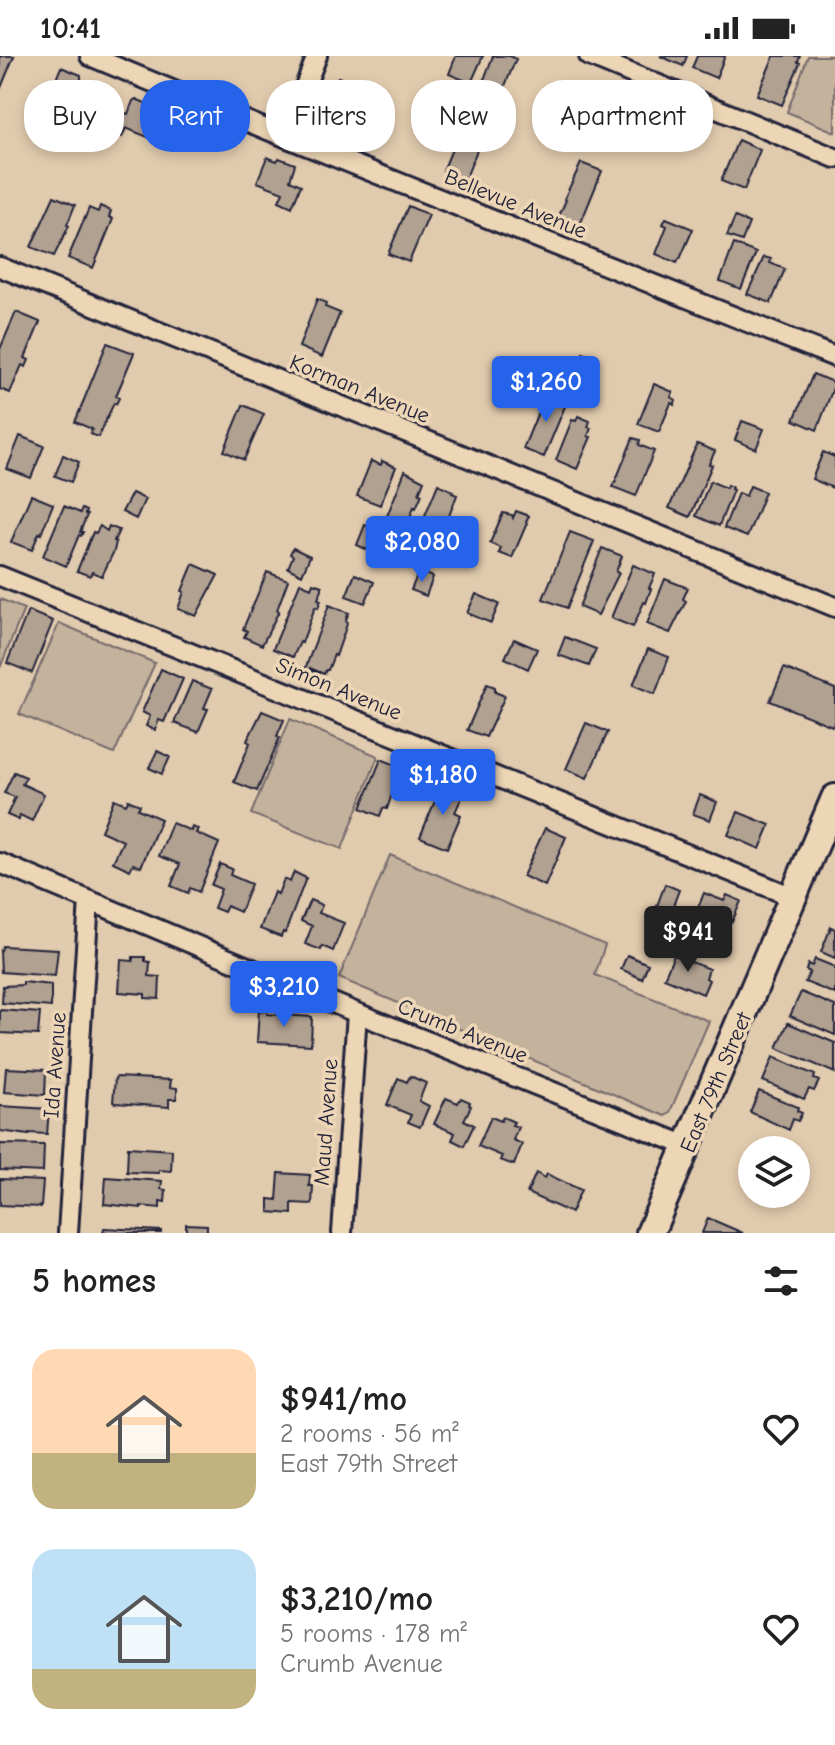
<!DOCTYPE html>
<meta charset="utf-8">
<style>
:root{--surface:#fff;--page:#f6f6f6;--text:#222;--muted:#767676;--accent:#2563eb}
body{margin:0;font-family:"Comic Neue",sans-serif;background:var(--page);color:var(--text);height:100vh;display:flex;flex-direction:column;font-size:30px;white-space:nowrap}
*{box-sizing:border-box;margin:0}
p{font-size:26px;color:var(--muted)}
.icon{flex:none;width:44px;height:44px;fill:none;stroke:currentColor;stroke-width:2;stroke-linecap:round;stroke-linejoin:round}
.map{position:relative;height:1177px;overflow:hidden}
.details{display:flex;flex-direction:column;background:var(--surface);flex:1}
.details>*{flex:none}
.guide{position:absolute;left:24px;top:24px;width:788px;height:72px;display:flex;gap:16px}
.tools{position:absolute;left:738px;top:1080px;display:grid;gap:16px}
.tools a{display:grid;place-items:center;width:72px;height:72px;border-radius:50%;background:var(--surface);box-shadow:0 4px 12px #0003;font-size:40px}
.price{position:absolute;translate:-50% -68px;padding:0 18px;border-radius:8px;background:var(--accent);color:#fff;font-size:26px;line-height:52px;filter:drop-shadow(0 2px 4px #0008)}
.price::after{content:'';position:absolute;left:50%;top:48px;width:24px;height:18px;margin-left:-12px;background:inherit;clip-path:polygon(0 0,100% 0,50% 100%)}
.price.current{background:#222;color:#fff}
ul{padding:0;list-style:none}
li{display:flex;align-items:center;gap:24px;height:200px;padding:0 32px}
li span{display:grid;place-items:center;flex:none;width:224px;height:160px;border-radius:24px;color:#555}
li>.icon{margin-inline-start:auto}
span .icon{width:96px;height:96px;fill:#fffc;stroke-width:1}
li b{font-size:34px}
h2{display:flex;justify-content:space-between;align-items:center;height:96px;padding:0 32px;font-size:34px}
.pill{padding:0 28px;border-radius:32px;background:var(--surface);box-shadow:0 4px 12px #0003;font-size:28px;line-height:72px}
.pill.current{background:var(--accent);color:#fff}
.status{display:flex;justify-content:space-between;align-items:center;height:56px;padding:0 40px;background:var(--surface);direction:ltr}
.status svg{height:22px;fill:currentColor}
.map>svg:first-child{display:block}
</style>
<div class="status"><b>10:41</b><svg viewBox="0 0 49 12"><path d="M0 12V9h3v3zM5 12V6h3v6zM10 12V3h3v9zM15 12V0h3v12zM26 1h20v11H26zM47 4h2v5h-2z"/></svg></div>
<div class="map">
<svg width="835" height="1177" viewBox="0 0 835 1177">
<rect width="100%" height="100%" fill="#e1cbae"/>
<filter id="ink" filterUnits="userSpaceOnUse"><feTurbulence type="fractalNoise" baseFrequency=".0125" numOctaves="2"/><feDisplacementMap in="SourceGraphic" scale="16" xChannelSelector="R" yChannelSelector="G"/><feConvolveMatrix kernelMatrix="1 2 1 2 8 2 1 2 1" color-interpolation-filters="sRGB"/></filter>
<g filter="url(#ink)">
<path fill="#c5b29d" stroke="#746a6c" stroke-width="2" d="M808,0h27v76l-48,-20z
M0,543l24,10 -24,59z
M59,567l96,40 -41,91 -95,-40z
M290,663l88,37 -36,93 -91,-35z
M390,799l215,90 -10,30 114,46 -39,91 -5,4 -326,-138z"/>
<path fill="#b1a191" stroke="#22223b" stroke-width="2" d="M0,0h14l-14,34z
M456,0h27l-12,27 -22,-9z
M493,0h17l6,3 -16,39 -14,-6 1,-5 -5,-2z
M660,0h27l-4,10z
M697,0h28l-9,22 -24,-10z
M774,0h26l-2,6 2,1 -18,42 -25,-10z
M61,11l20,8v5l-17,42 -2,-1 -1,2 -9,-3 -3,10 -12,-5z
M338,21l22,9 -18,44 -22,-9z
M136,43l16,7 -1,3 9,4 -10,25 -24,-10 -4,9 -13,-6 9,-21 10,4 5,-13z
M463,66l22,8 -20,50 -22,-9z
M738,84l22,10 -16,40 -23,-9z
M267,101l10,4 2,-3 16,6 -5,16 11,5 -9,22 -13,-6 4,-9 -26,-10z
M581,107l21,8 -22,54 -21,-9 7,-16 -2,-1z
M54,140l21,9 -8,20 2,1 -15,30 -23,-9z
M100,150l11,5 -2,6 4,2 -20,49 -25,-10 21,-50 9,4z
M408,150l21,9 -20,47 -21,-8z
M735,161l14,6 -7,18 -15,-5z
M666,162l27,11 -13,30h-1l-2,4 -21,-9 11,-28 -4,-2z
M734,188l22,9 -15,36 -21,-8z
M764,201l7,2 -1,4 15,6 -14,34 -24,-9z
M317,243l9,4 -1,4 15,6 -18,44 -23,-10z
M16,256l24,10 -15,36 4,2 -3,7 -4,-2 -12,28 -10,-4v-40z
M107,287l27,10 -18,43 3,2 -3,6 -2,-1 -16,34 -8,-3 2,-5 -17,-7z
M583,297l13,6 -9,21 -14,-6 2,-2 -8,-3 4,-8 7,3z
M813,318l22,9 -18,47 -23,-10z
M654,328l19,8 -2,5 5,3 -2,5 -3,-2 -12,29 -21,-8z
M547,334l21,9 -24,58 -21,-8z
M243,349l21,9 -20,46 -20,-9z
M578,360l12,5 -2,6 3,1 -3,8 3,1 -14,32 -21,-9 16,-40 4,1z
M742,365l22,8 -8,20 -21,-9z
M20,380l24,10 -13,32 -24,-9z
M633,382l7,2 -1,5 15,6 -18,45 -23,-9z
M697,388l18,7 -6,13 3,1 -22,52 -21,-9z
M823,396l12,5v32l-23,-10z
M63,399l16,7 -8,20 -16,-6z
M371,405l10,4 1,-4 14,6 -16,38 -23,-9z
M405,415l19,10 -5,12 3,1 -6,14 -2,-1 -9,22 -20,-8z
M710,425l16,7 1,-3 5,2 -1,2 2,1 -14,36 -23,-10z
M438,428l15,7 -1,2 5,2 -15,39 -21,-9z
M750,430l15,6 -18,45 -23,-9 14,-35 8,3z
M132,437l13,6 -9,20 -14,-7z
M31,439l22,9 -12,30 -2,-1 -7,17 -21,-8z
M64,450l16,7 2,-4 4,2 -1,3 2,1 -7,17h3l-2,4 -2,-1 -13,31 -23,-10z
M516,455l13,5 -3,6 1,1 -15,35 -13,-5 2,-5 -11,-5 13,-30 9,2 1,3z
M365,469l14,6 -9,20 -13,-6z
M100,470l7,5 2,-5 10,4 -5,11 2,1 -2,9 -12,25 -10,-4 -2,4 -13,-5 16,-39 3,1z
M570,476l24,9 -27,67 -24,-9z
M293,492l17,8 -8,19 -14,-7 5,-12 -3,-2z
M602,492l20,8 -6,16 3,1 -21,42 -19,-8z
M193,508l25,11 -22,41 -18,-7 6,-17 -2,-1z
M633,509l22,9 -6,14 2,1 -5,14 -2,-1 -11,25 -22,-9z
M419,515l14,6 -7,19 -15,-6z
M267,516l21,8 -11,30 2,1 -17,34 -18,-8 3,-6 -4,-2z
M355,518l19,8 -9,21 -19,-7z
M665,523l23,9 -5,11 3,2 -16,32 -23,-9z
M300,527l11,5 2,-5 9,3v3l-4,10 3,1 -3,8 -3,-1 -13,36 -2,-1 -7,15 -20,-8z
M476,538l23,10 -8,19 -24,-10z
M329,549l20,8 -3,6 1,5 -11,32 -2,-1 -6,15h-2l-2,4 -14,-6v2l9,4 -1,4 -14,-6z
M28,555l25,10 -21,52 -25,-10z
M565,581l31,12 -7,17 -31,-11z
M514,583l23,10 -9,20 -23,-11z
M648,593l21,8 -14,37 -22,-9z
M784,612l51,21v31l-3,6 -62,-25z
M161,613l22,10 -19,43 -5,-2 -4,10 -9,-4 4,-10 -8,-4z
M192,625l20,8 -8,19 4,1 -10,23 -24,-9z
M487,628l8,3v5l10,4 -19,41 -19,-7z
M262,655l22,9 -7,16 3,1 -23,54 -23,-9 16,-39 -3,-2z
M586,667l22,9 -21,46 -21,-9z
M157,695l13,6 -8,17 -13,-6z
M381,703l20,8 -14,42 -4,-1 -3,8 -19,-8z
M14,716l12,5 -4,7 22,10 -12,27 -12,-6 -1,5 -12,-5 8,-18 -11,-4z
M442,728l18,8 -1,2 4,1 -8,17 6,3 -14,33 -27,-11z
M700,739l17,7 -7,18 -17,-6z
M114,743l12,5 2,-4 12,5 -2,4 23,10 -20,48 -8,-3 -3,6 -17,-8 10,-21 -22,-10z
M738,756l32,13 -10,24 -32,-14z
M172,767l19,8 1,-4 6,2 -2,4 23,10 -20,49 -9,-4 -2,5 -17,-7 9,-22 -21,-8z
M545,772l21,9 -21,49 -22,-10z
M220,808l12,5 -2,6 21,9 -11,28 -13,-6 -3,6 -10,-4 7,-19 -10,-4z
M294,816l12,6 -21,55 -2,-1 -2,5 -21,-8 14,-37 4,2 6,-15 6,3z
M665,828l14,6 -8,21 -14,-5z
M704,837l20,8 3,-6 14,6 -9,21 -4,-2 -4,12 -31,-12z
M310,844l12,5 -3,8 25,10 -11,28 -11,-5 -1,4 -16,-6 7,-18 -11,-5z
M831,871l4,2v29l-14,-6z
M3,890l55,3 -3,27 -54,-4 -1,-20z
M627,899l21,9 -6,15 -21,-10z
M674,899l35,14 -3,9 3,2 -6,14 -39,-16z
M133,901h12v4l5,1 -1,14 11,1 -1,22 -14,-1v-4l-26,-2 2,-32 12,1z
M815,903l20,8v27l-30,-12 5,-10 -4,-2 2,-6 4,2z
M23,926l28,3v22l-49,-4 1,-17 20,-1z
M801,936l34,14v29l-45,-19z
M0,954l40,3 -2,22 -38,-2z
M259,954l8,1v3l45,3 -1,28 -54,-3z
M788,967l47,20v30l-58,-25z
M773,1001l42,18 -1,4 5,2 -5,10 -5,-2 -5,10 -41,-18z
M6,1012l40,2 -1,25 -41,-3z
M410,1020l16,7 -7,18 10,5 -9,21 -12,-5 3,-7 -24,-10 11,-27 9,4z
M117,1021l54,3 -1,7 7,1v11h-8v8l-54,-4 -2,-1 2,-24z
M759,1035l39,16 -1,4 5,2 -4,8 -5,-2 -4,11 -39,-18z
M446,1042l12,5 3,-5 9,4 -1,3 2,1 -7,14 10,5 -10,21 -12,-6 3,-7 -21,-9z
M0,1050l49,3 -2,25 -18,-1v2l-29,-4z
M491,1061l10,4 2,-4 11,5 -2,3 6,2 -5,13 9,4 -8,21 -14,-5 2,-4 -24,-10z
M0,1088l44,1 -1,27 -43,-2z
M128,1091l44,3 -1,21 -12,-1v3l-32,-1z
M279,1117l31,2 -1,11h4l-1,18 -20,-1v11l-23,-2v-13l8,1z
M536,1117l9,5 2,-4 34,16 -10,23 -44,-20z
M106,1121l56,4 -1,8 5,1 -1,12 -5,-1v7l-19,-2v2l-37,-4z
M0,1123l43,2 -2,26 -41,-2z
M708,1162l35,15h-41z
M186,1168l21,1v8h-21z
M104,1172l57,3v2h-58z"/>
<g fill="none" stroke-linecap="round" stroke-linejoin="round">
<defs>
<path id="street" d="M90,0l195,81 550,220
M589,0l246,102
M285,81l32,-81
M0,211l835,340
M0,520l793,321
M0,807l357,150 330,133
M68,1177l21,-333
M342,1177l15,-220"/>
<path id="secondary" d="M650,1177l185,-435"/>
</defs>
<use href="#street" stroke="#22223b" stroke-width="24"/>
<use href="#secondary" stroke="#22223b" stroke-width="32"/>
<use href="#street" stroke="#edd6b5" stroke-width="18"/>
<use href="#secondary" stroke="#edd6b5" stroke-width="26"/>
</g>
</g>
<g text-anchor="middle" stroke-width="7" stroke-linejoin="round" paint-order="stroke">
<g font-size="22" fill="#22223b" stroke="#edd6b5">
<text transform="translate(516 147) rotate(22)" y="8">Bellevue Avenue</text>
<text transform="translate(360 332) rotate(22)" y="8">Korman Avenue</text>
<text transform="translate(339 632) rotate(22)" y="8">Simon Avenue</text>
<text transform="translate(463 974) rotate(22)" y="8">Crumb Avenue</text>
<text transform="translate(54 1009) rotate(-86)" y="8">Ida Avenue</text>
<text transform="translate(715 1026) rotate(-67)" y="8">East 79th Street</text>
<text transform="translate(325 1066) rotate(-86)" y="8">Maud Avenue</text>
</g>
</g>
</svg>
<div class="tools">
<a><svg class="icon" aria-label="layers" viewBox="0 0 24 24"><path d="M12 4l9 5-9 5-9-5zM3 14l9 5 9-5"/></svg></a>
</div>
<b class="price" style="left:546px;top:368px">$1,260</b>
<b class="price" style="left:422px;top:528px">$2,080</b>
<b class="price" style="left:443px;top:761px">$1,180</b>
<b class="price current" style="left:688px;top:918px">$941</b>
<b class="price" style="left:284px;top:973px">$3,210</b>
<div class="guide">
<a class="pill">Buy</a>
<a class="pill current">Rent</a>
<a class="pill">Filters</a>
<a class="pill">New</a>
<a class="pill">Apartment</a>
</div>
</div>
<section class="details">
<h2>5 homes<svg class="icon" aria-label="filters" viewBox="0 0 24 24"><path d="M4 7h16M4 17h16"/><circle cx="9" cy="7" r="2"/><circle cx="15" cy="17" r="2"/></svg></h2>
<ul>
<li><span style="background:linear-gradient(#ffd9b3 65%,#c2b280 0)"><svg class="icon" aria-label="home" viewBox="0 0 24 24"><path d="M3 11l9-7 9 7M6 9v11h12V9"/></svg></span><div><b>$941/mo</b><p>2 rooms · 56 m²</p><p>East 79th Street</p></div><svg class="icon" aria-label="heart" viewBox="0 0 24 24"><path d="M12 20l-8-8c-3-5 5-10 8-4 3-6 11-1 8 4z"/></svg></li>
<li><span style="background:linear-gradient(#bfe0f5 75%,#c2b280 0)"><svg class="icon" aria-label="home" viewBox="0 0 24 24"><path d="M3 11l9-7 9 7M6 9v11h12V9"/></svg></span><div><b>$3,210/mo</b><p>5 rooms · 178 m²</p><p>Crumb Avenue</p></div><svg class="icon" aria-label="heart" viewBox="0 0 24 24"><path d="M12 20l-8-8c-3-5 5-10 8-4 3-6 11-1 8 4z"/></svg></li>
</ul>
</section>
